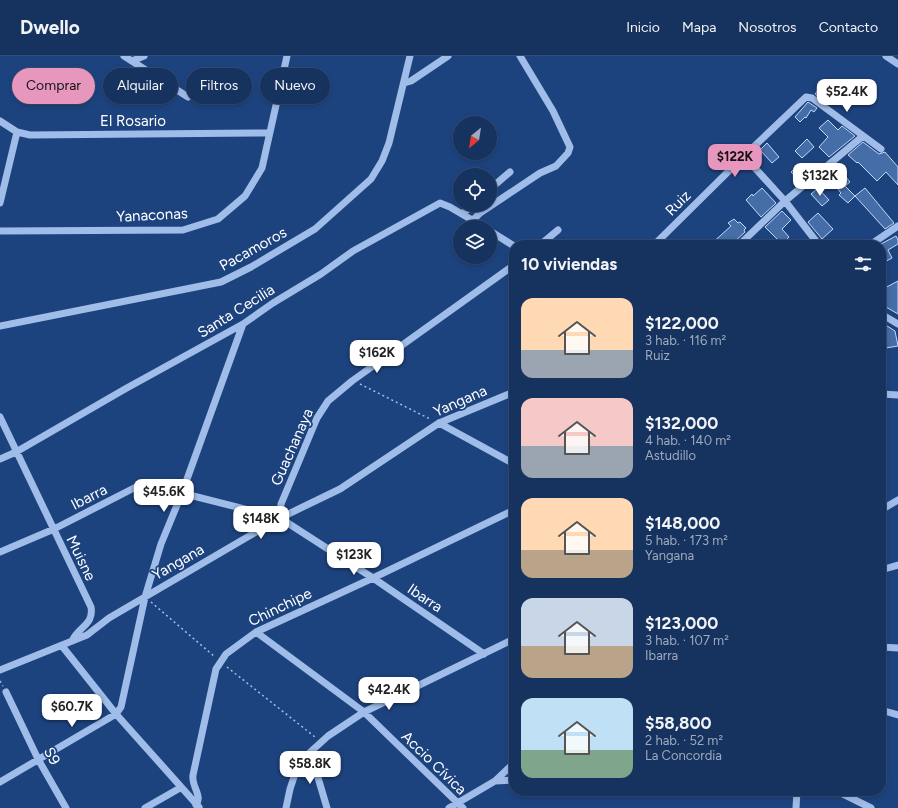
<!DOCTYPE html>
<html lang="es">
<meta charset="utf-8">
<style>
:root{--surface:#16325f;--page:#233e68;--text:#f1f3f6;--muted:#9eaabd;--line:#354d74;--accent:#e797bd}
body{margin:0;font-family:Figtree,sans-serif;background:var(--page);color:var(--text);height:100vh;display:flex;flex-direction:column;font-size:15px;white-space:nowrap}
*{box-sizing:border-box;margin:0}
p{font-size:13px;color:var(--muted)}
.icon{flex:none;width:22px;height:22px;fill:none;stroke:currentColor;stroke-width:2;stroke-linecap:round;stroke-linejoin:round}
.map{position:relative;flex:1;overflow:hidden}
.side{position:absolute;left:509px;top:184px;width:377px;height:556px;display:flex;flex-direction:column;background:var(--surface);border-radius:16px;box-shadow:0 2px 6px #0003,0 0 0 1px var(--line)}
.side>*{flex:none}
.hud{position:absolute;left:12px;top:12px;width:380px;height:36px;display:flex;gap:8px}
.needle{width:26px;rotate:210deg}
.buttons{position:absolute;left:453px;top:60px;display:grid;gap:8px}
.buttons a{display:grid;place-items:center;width:44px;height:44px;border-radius:50%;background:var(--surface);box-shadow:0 2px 6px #0003,0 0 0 1px var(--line);font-size:20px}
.price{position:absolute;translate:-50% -34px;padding:0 9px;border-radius:8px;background:#fff;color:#222;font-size:13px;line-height:26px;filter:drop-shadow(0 1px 2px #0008)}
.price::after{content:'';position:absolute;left:50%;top:24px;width:12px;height:9px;margin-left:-6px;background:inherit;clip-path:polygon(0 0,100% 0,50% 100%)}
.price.active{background:var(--accent);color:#111}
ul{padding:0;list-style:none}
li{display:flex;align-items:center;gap:12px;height:100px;padding:0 12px}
li span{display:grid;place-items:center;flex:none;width:112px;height:80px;border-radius:12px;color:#555}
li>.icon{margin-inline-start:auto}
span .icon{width:48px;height:48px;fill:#fffc;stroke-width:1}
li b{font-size:17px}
h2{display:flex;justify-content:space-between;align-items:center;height:48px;padding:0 12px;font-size:17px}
.tag{padding:0 14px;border-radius:18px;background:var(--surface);box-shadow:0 2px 6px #0003,0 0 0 1px var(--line);font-size:14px;line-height:36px}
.tag.active{background:var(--accent);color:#111}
header{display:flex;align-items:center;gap:24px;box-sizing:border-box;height:56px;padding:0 20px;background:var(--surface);border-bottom:1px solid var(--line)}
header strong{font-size:19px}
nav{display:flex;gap:22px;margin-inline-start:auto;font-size:14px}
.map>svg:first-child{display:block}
</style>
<header>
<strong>Dwello</strong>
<nav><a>Inicio</a><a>Mapa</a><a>Nosotros</a><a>Contacto</a></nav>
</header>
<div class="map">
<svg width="898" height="752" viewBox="0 0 898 752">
<rect width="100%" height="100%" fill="#1d437f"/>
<path fill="#456da8" stroke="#c4d8f7" d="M822,29l9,7 -7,8 -9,-6z
M808,46l9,6 -3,4 -3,-2 -5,8 -1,-1 -5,5 -5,-5z
M828,64l10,10 4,-4 13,10 -26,21 -10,-10 9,-10 -9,-9z
M807,83l7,8 -12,11 -7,-7z
M863,86l16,12 6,-2 13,15v18l-12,-13 -9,9 -19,-19 -1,1 -9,-8z
M767,87l12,14 -7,6 -12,-13z
M799,109l9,10 -8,7 -9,-10z
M836,109l14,17 -5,4 10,10 -7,7 -9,-8 2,-2 -8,-10 3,-2 -7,-10z
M762,132l14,15 -15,14 -15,-17 6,-6 1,2z
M818,132l11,12 -7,6 -11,-12z
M865,132l29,35 -9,6 -30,-33z
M782,155l9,9 -9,9 7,8 -7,7 -17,-17z
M818,157l15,16 -11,10 -14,-17z
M734,163l4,4 2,-1 6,6 -2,2 1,2 -13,12 -1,-2 -4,3h-17l21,-19 -3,-3z
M896,180l2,4v4l-10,6 4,8 -11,6v-20z
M898,225v33l-12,-7 -5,2v-19z
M881,266l14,9 3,15 -12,2z"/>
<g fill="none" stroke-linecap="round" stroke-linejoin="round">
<path stroke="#a0bde9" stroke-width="1.5" stroke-dasharray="2 3" stroke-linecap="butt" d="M360,328l70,35
M151,546l64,55
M227,611l88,70
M0,625l3,5"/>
<path stroke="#a0bde9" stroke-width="7" d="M124,0l64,41
M886,0l12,8
M132,5l12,-5
M404,27l7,-2 37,-25
M0,65l17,11 13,3 238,-2
M744,100l41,45 34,44
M490,133l20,-17
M0,147l17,-71
M462,158l11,-9
M473,164l7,-7 60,-40 16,-7 12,-13 2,-6 -17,-36 -33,-55
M0,175l183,-1 35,-11 27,-23 17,-28 25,-112
M490,175l24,15
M540,189l18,-15
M654,189l90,-89 62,-59 6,1 69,51
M739,189l46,-44 78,-65
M870,189l28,-19
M881,258l17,10
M0,270l221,-44 30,-15 64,-38 56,-50 11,-18 7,-18 21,-87
M881,338l17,1
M0,361l91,190c3,18 -12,19 -19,34
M439,367l75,41
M0,403l16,-7 109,-63 118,-65 30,-21 48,-29 32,-23 87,-48 10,4 34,20
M881,454l17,-10
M280,462l1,-14 36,-86 11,-17 24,-20 162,-116
M0,496l54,-23 80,-41 8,-3h8l130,33 93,60 111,76
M881,514l17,-5
M256,576l108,80 99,96
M62,590l54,68 83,93
M881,591l17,1
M0,614l87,-35 22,-17 171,-100 60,-29 99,-66 75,-31
M6,636l32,67 28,49
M881,654l17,5
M306,700l8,8 13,44
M495,725l19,-18
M0,726l116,-68 5,-7 24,-110 16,-53 21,-51 61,-169
M837,735l34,17
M196,749c7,-9 -5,-19 -3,-30l23,-106 10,-15 30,-22 117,-54 141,-68
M145,752l35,-20
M286,752l4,-19 6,-18 10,-15 22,-20 36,-24 150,-73
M449,752l46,-27 19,-1
M796,752l1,-17"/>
</g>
<g text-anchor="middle" stroke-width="3.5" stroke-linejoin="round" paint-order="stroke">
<g font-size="15" fill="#fff" stroke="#1d437f">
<text x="133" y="70">El Rosario</text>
<text transform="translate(678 147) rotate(-45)" y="5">Ruiz</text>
<text transform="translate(152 159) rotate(-3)" y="5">Yanaconas</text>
<text transform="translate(253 193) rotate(-29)" y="5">Pacamoros</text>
<text transform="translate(236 255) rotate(-32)" y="5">Santa Cecilia</text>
<text transform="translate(460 345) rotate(-24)" y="5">Yangana</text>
<text transform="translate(292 391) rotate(-66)" y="5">Guachanaya</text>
<text transform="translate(89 441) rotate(-27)" y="5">Ibarra</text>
<text transform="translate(81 502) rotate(64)" y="5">Muisne</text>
<text transform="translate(178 506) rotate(-30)" y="5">Yangana</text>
<text transform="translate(425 542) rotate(34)" y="5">Ibarra</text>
<text transform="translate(280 551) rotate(-26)" y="5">Chinchipe</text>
<text transform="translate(52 700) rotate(63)" y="5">S9</text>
<text transform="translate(434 707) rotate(44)" y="5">Accio Cívica</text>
</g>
</g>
</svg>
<div class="buttons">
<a><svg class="needle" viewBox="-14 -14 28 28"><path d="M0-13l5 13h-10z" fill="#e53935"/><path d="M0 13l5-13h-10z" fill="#9eaabd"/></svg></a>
<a><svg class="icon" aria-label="locate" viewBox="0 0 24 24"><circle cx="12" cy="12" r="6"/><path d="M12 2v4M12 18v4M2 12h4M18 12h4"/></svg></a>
<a><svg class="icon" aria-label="layers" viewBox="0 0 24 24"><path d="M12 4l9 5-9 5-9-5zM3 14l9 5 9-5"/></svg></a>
</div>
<b class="price" style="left:847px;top:57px">$52.4K</b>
<b class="price active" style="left:735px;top:122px">$122K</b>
<b class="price" style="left:820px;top:141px">$132K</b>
<b class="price" style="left:377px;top:318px">$162K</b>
<b class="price" style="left:164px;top:457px">$45.6K</b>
<b class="price" style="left:261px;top:484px">$148K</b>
<b class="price" style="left:354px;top:520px">$123K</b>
<b class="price" style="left:389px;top:655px">$42.4K</b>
<b class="price" style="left:72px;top:672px">$60.7K</b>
<b class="price" style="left:310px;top:729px">$58.8K</b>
<div class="hud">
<a class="tag active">Comprar</a>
<a class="tag">Alquilar</a>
<a class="tag">Filtros</a>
<a class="tag">Nuevo</a>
</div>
<section class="side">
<h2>10 viviendas<svg class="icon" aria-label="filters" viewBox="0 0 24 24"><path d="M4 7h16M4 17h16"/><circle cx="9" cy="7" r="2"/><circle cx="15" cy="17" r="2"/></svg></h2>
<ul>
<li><span style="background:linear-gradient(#ffd9b3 65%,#9aa5b1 0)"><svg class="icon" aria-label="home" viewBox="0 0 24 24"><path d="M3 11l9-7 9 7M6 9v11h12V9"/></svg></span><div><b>$122,000</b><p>3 hab. · 116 m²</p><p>Ruiz</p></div></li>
<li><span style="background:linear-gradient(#f6c9c9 60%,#9aa5b1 0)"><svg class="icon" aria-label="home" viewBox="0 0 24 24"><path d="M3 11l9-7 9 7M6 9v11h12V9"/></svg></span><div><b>$132,000</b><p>4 hab. · 140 m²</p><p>Astudillo</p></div></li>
<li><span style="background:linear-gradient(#ffd9b3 65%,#b9a48a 0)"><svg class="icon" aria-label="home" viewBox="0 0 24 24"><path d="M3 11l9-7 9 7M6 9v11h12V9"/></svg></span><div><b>$148,000</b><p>5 hab. · 173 m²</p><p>Yangana</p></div></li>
<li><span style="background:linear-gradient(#c9d6e8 60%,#b9a48a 0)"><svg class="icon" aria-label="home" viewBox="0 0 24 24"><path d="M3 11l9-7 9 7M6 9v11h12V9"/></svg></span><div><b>$123,000</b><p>3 hab. · 107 m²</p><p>Ibarra</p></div></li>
<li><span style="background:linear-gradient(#bfe0f5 65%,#7fa58c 0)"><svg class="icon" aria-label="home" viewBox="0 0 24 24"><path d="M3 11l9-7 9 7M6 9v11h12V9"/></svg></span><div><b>$58,800</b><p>2 hab. · 52 m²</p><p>La Concordia</p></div></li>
</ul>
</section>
</div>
